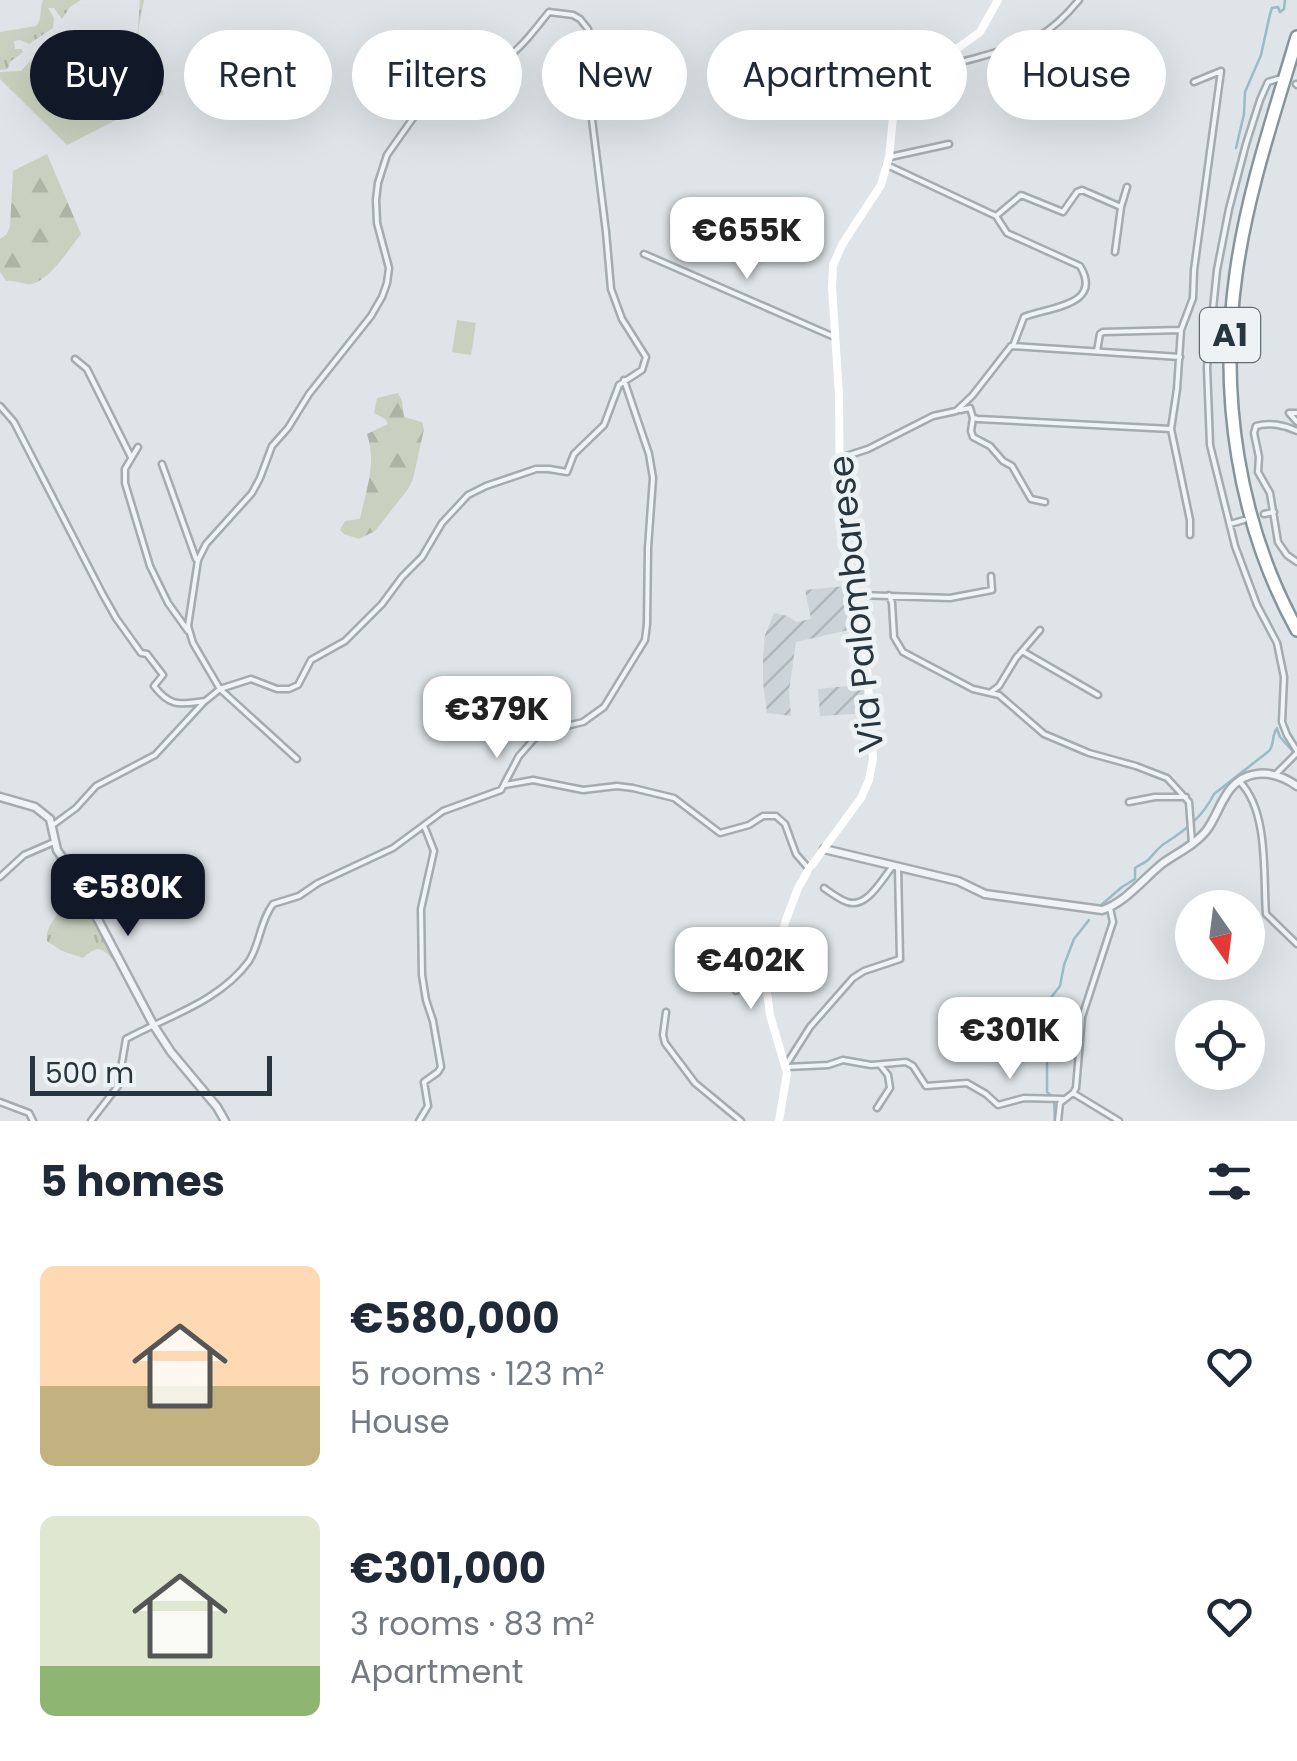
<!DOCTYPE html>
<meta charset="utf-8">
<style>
:root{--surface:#fff;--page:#f6f6f7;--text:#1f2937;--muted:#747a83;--accent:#111827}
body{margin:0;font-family:Poppins,sans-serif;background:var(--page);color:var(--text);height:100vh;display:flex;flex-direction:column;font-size:38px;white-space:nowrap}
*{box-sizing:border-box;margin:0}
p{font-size:32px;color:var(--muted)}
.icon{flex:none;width:55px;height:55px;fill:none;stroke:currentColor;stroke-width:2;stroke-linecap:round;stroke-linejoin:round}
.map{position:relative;height:1121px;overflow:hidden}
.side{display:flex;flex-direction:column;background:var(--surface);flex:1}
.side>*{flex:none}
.guide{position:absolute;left:30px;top:30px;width:1238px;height:90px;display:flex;gap:20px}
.needle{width:65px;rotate:166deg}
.tools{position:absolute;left:1175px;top:890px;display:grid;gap:20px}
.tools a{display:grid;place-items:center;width:90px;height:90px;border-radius:50%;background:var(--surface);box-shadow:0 10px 40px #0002;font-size:50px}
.scale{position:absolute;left:30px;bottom:25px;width:242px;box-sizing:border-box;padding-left:10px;border:5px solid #27353e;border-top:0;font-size:28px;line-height:35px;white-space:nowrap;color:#27353e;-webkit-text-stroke:8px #edf2f5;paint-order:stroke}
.price{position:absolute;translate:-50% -85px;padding:0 22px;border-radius:20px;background:#fff;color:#222;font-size:32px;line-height:65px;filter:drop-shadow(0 2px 5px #0008)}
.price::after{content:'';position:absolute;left:50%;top:60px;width:30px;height:22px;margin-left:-15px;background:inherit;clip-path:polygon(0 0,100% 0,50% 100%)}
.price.active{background:var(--accent);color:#fff}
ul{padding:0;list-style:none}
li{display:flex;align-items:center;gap:30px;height:250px;padding:0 40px}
li span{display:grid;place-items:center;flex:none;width:280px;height:200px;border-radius:15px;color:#555}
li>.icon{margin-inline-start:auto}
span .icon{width:120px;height:120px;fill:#fffc;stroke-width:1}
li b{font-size:42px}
h2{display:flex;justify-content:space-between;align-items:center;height:120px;padding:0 40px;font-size:42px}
.chip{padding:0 35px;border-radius:45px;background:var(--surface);box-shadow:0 10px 40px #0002;font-size:35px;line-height:90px}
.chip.active{background:var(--accent);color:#fff}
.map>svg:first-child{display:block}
</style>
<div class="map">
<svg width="1297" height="1121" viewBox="0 0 1297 1121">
<defs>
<pattern id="industrial-furrows" width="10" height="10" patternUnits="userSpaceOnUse" patternTransform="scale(2.5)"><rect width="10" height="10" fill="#ccd4d9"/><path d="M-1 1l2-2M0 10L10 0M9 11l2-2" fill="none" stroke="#afb7bb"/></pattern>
<pattern id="grass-tufts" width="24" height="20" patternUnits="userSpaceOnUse" patternTransform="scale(2.5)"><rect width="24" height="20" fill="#c8d1bf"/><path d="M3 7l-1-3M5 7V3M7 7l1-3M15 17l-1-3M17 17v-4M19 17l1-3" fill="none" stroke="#acb4a5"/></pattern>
<pattern id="forest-firs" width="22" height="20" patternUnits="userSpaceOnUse" patternTransform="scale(2.5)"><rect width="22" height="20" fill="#c8d1bf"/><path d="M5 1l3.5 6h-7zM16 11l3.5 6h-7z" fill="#acb4a5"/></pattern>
</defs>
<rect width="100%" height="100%" fill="#dee4e7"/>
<path fill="url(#industrial-furrows)" d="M846,586l7,43 -57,13 -7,49 2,25 -24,-3 -4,-30v-26l2,-22 9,-22 13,3 10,6 14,-3 -6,-29z
M867,684l2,29 -49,3 -2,-27z"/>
<path fill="url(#grass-tufts)" d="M43,0h38l-11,7 -8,12 -8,-11h-6l6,10 -1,10 -24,16 -9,-4 -6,1 1,8h6l2,3 -13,10 -2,7 -8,1v-38l36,-6c7,-7 3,-17 7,-26z
M140,0h4l-6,31 26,64 -17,3 -19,16 -61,31 -67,-66v-7l21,-1 17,-18 31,2 8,-2 17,25 -9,13 1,15 6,6 8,1 19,-13 -1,-10 10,1 2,-4 11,-5 4,-5v-8l-9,-15z
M73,904h15l32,63c-15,-14 -18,-27 -37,-9l-21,-7 -15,-10c-2,-15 12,-31 26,-37z"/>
<path fill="url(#forest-firs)" d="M47,154l34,80c-11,14 -32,47 -50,50 -7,1 -17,-4 -25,-3l-6,-9v-33l7,-5 3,-8 3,-55z
M398,393l4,8 2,16 18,5 2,7 -11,50 -5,10 -33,42 -16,8 -15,-5 -4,-4 5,-9 15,-2c6,-30 17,-54 7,-85l21,-10 -3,-5 -11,-6 3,-15z"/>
<path fill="#c8d1bf" d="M457,320l19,3 -5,32 -19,-3z"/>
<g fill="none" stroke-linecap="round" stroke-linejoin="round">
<path stroke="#99bbc7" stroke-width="2.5" d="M1236,148l8,-34 1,-22 16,-37 9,-41 2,-6 6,-1 2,5 4,-3 1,-9
M1277,729l3,8 17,19
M1100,906l22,-19 13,-8v-11c4,-3 10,-5 14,-9 6,-6 10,-13 18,-17 20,-13 36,-26 47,-48l55,-43c6,-7 2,-15 8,-23
M1055,1121l-1,-23 -7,-6v-46l-1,-11 -6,-12 1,-9 4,-9 15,-19 4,-21 10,-26 15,-19"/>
<defs>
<path id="minor" d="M943,63c13,1 26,-3 40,-7 45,-13 64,-17 96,-56
M1278,79l-10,3 -8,18 -14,44 -17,65 -12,61 -10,97 3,78 25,101 22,59 20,38 7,34 -2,45 5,13 10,16
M1296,84l1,1
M890,157l59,-13
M887,165l109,51
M1121,207l6,-20
M644,254l188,82
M1013,346l11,-29c24,-10 80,-11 56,-51l-73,-33 -11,-17 25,-21 42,17 14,-20 5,-2 39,17 -6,45
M1097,351l3,-17 3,-2 78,-2
M75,359l12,10 44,88
M0,406l14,16 88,171 14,25 25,35 6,1 16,21 -9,11c17,22 26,18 51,15
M960,410l10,-2 3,10 5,1 193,10
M1297,413h-8l8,9
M973,418l-2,13 2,6 17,9 13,15 9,5 19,33 14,3
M1297,431c-12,-6 -28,-9 -41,-5l-2,7 5,24 -1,15 12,21 8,49 9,13 10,7
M138,447l-13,22v14l25,83 18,37 20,28
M840,458l28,-9 65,-33 23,-5 16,-15 39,-50 169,11
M162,464l34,95
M1264,514l10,-2
M1230,524l14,-4
M1190,535v-15l-19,-91 6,-40 4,-59 12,-32 1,-28 27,-199 -27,11
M858,595l92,3 42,-8 -1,-14
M889,595l3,8 2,34 9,15 70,37 26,6 45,39 45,19 47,13 31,12 22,24 3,41
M1022,651l76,44
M991,692l8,-6 17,-28 24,-28
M1276,774l21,-21
M1240,782c29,30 23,93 26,132l31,30
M505,785l28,-5 50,10 34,-4 16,2 41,10 46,35 29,-8 14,-9h13l9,8 11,30 13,15
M1129,802l26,-5h31
M53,825l23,-17 20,-22 59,-31 49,-53 16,-13 31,-10 26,10h12l9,-4 13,-25 34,-19 37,-37 20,-27 20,-20 20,-34 26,-28 18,-9 50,-17h13l18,3 7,-18 30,-29 15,-40 23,-15 4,-13 -24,-38 -11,-30 -5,-57 -18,-145v-58l-8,-10 -7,-4 -24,-3c-24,29 -55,78 -96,42l-5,1 -30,56 -31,44 -9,28 -2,17 1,23 12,45 -2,15 -5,14 -11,19 -62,78 -21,34 -16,18 -12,32 -8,15 -46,51 -8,16 -10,66 5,17 27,46 77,70
M0,877l24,-22 30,-13
M824,888c7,5 15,11 23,14 20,7 35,-23 46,-36
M736,991l4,-11 -11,-31 1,-4 20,-12h5l17,35
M666,1012l-3,23 2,8 30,40 46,38
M786,1065l24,-38 43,-49 11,-7 36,-12 -2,-92
M872,1065l34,-3 7,4 13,20 41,-3 19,11 12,11 26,-7 39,1
M787,1067l41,-2 15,-5 28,5
M1073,1093l46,28
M0,1102l29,11 4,8
M877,1108l13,-20 -2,-13 -8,-10
M91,1121l27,-35 8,-47c42,-23 93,-37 123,-78 11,-17 11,-40 24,-57l26,-8 19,-13 75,-35 50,-37 58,-21 18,-34 15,-17 16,-9 33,-8 21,-15 41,-67 2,-16 1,-76 5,-70 -4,-24 -25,-74
M419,1121l9,-15 -4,-24 14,-10 3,-5 -8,-46 -7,-21 -4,-25 -1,-66 13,-58 -9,-23
M1058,1121l2,-18 13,-10 3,-5 6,-71 31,-95 -3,-14"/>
<path id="tertiary" d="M0,797l35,10 15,12 7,31 18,26 79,150 17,26 46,55 8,14
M824,849l134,32 27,13 117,16c23,-7 42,-32 61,-47 14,-10 32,-18 43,-32 8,-10 12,-23 19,-34 16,-29 47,-29 72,-11"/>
<path id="motorway" d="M1297,37c-23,78 -50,156 -61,237 -17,121 2,249 61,356"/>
</defs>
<use href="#minor" stroke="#a3acb1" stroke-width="9"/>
<use href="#tertiary" stroke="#a3acb1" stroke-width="11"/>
<use href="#motorway" stroke="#86959d" stroke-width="16"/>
<use href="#minor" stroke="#f0f4f6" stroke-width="4"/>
<use href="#tertiary" stroke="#f0f4f6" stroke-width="6"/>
<path stroke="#fff" stroke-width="8" d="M779,1121l8,-48 -17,-58 -3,-23 2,-13 17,-59 12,-32 11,-19 52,-71 8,-18 4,-21 -7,-104 -19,-101 -7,-46 -1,-114 -7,-106 1,-23 10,-22 38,-58 8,-28 5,-50 7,-18 12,-14 27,-14 40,-29 18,-32"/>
<use href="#motorway" stroke="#fff" stroke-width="11"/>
</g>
<g text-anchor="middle" stroke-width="10" stroke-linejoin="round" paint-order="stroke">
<rect fill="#edf2f5" stroke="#626e75" stroke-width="2.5" x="1200" y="308" width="60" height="54" rx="8"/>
<g font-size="32" font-weight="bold" fill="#27353e">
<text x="1230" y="346">A1</text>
</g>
<g font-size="35" fill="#27353e" stroke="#edf2f5">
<text transform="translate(856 604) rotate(-96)" y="12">Via Palombarese</text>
</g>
</g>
</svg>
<div class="tools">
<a><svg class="needle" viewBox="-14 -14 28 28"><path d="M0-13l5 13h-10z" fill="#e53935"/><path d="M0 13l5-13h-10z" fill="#747a83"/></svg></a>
<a><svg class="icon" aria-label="locate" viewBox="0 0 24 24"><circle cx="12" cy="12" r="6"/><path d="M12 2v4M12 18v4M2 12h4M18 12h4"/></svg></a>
</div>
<div class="scale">500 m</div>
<b class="price" style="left:747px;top:282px">€655K</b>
<b class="price" style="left:497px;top:761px">€379K</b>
<b class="price active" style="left:128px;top:939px">€580K</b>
<b class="price" style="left:751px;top:1012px">€402K</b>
<b class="price" style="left:1010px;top:1082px">€301K</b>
<div class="guide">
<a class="chip active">Buy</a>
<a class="chip">Rent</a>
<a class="chip">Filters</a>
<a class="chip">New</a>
<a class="chip">Apartment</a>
<a class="chip">House</a>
</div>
</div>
<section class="side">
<h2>5 homes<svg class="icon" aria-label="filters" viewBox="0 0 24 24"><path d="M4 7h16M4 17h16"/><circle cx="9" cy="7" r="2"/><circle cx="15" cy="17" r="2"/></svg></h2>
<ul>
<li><span style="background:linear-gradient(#ffd9b3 60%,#c2b280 0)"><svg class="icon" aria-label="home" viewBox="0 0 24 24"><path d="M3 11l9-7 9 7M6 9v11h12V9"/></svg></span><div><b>€580,000</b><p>5 rooms · 123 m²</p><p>House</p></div><svg class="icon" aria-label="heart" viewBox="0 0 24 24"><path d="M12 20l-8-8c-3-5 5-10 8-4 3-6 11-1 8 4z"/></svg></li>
<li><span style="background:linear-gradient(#dfe7d0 75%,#8fb573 0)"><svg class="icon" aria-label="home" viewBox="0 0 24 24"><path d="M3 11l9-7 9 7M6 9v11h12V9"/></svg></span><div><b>€301,000</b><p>3 rooms · 83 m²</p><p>Apartment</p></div><svg class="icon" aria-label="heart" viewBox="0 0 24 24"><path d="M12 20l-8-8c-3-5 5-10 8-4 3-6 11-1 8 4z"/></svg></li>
</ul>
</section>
